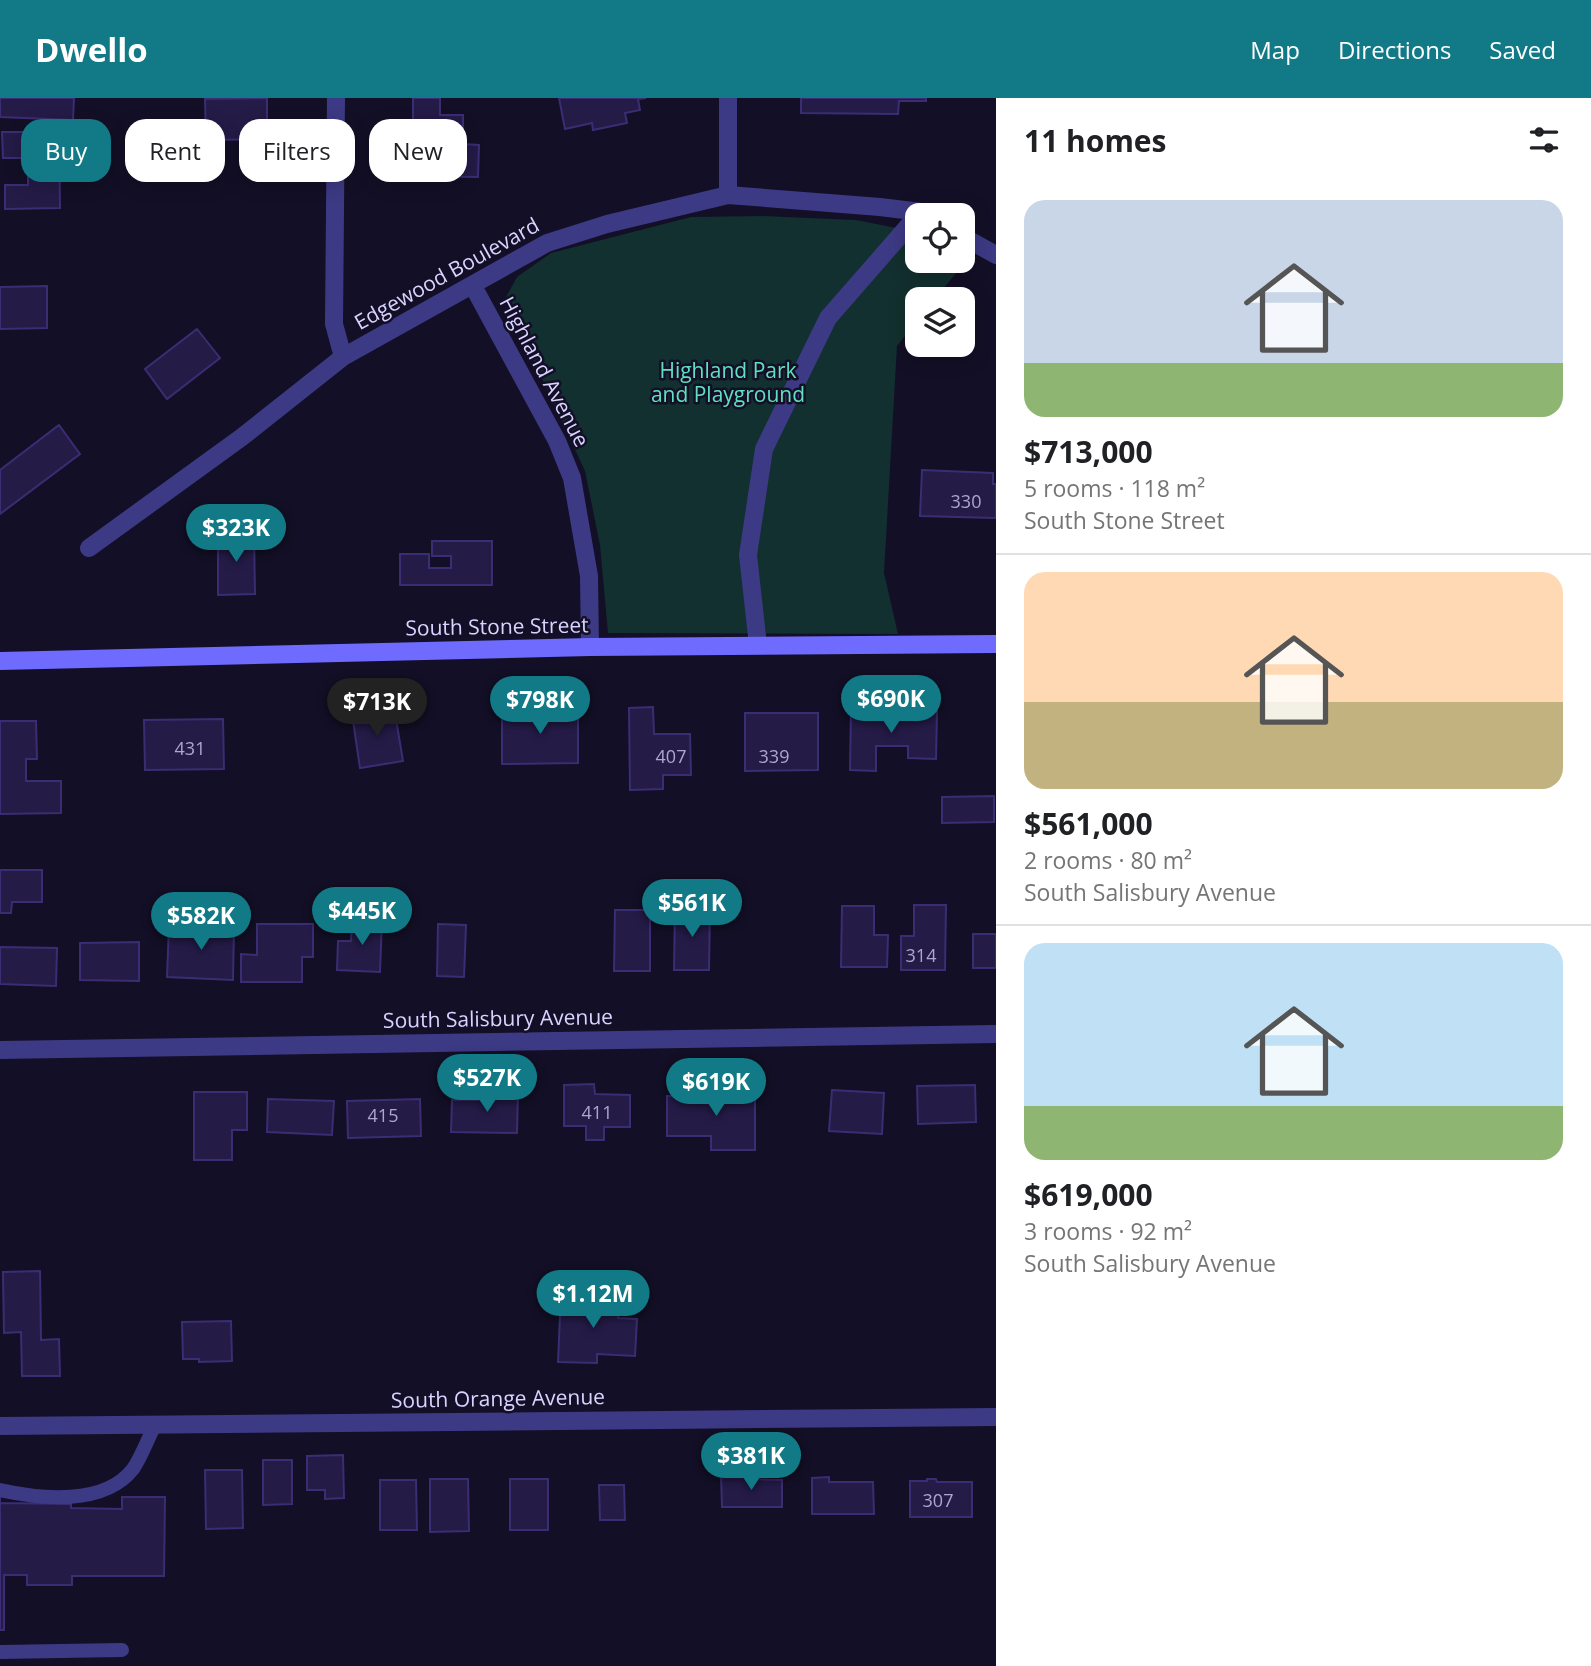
<!DOCTYPE html>
<meta charset="utf-8">
<style>
:root{--surface:#fff;--page:#f6f6f6;--text:#202124;--muted:#757577;--line:#e0e0e0;--accent:#127987}
body{margin:0;font-family:"Open Sans",sans-serif;background:var(--page);color:var(--text);height:100vh;display:flex;flex-direction:column;font-size:26px;white-space:nowrap}
*{box-sizing:border-box;margin:0}
p{font-size:23px;color:var(--muted)}
.icon{flex:none;width:38px;height:38px;fill:none;stroke:currentColor;stroke-width:2;stroke-linecap:round;stroke-linejoin:round}
.map{position:relative;flex:1;overflow:hidden}
.details{display:flex;flex-direction:column;background:var(--surface);width:595px}
.details>*{flex:none}
.banner{position:absolute;left:21px;top:21px;width:665px;height:63px;display:flex;gap:14px}
.fabs{position:absolute;left:905px;top:105px;display:grid;gap:14px}
.fabs a{display:grid;place-items:center;width:70px;height:70px;border-radius:14px;background:var(--surface);box-shadow:0 4px 18px #0003;font-size:35px}
.price{position:absolute;translate:-50% -60px;padding:0 16px;border-radius:24px;background:var(--accent);color:#fff;font-size:23px;line-height:46px;filter:drop-shadow(0 2px 4px #0008)}
.price::after{content:'';position:absolute;left:50%;top:42px;width:21px;height:16px;margin-left:-10px;background:inherit;clip-path:polygon(0 0,100% 0,50% 100%)}
.price.on{background:#222;color:#fff}
ul{padding:0;list-style:none}
li{display:grid;align-content:center;gap:14px;height:371px;padding:0 28px}
li+li{border-top:2px solid var(--line)}
li span{display:grid;place-items:center;height:217px;border-radius:21px;color:#555}
li>.icon{margin-inline-start:auto}
span .icon{width:126px;height:126px;fill:#fffc;stroke-width:1}
li b{font-size:30px}
h2{display:flex;justify-content:space-between;align-items:center;height:84px;padding:0 28px;font-size:30px}
.tag{padding:0 24px;border-radius:21px;background:var(--surface);box-shadow:0 4px 18px #0003;font-size:24px;line-height:63px}
.tag.on{background:var(--accent);color:#fff}
header{display:flex;align-items:center;gap:42px;box-sizing:border-box;height:98px;padding:0 35px;background:var(--accent);color:#fff}
header strong{font-size:33px}
nav{display:flex;gap:38px;margin-inline-start:auto;font-size:24px}
main{display:flex;flex:1;min-height:0}
.map>svg:first-child{display:block}
</style>
<header>
<strong>Dwello</strong>
<nav><a>Map</a><a>Directions</a><a>Saved</a></nav>
</header>
<main>
<div class="map">
<svg width="996" height="1568" viewBox="0 0 996 1568">
<rect width="100%" height="100%" fill="#130f26"/>
<path fill="#12302f" d="M763,118l93,4 61,12v29h45l1,-9 7,4 -35,43h-18v22l-20,25 -13,227 14,61 -290,-1 -8,-88 -15,-74 -80,-172 12,-22 34,-24 140,-36z"/>
<path fill="#241b47" stroke="#3b2d73" stroke-width="2" d="M0,0h74l-1,22 -73,-3z
M267,0v41l-61,1 -1,-41z
M413,0h27v17h23v29l16,1 -1,32 -76,-1 1,-30h10z
M559,0h87l-8,1 2,11 -15,3 2,10 -34,7 -1,-7 -27,6z
M801,0h125v3h-27l-1,13 -97,-1z
M2,34h57l1,76 -55,1v-24h23v-27h-25z
M47,188v42l-47,1v-42z
M197,231l23,29 -53,41 -22,-30z
M59,327l21,29 -80,60v-44z
M922,372l71,3v11h3v34l-76,-2z
M218,436h36l1,60 -37,1z
M432,443h60v44h-92v-31h29v14h22v-12h-19z
M394,609l9,54 -43,7 -8,-54z
M653,609l1,27h36l1,41h-28v14l-33,1 -1,-82z
M578,611v54l-76,1v-54z
M851,611l86,2 -1,48 -28,-1v-12h-32v25l-26,-1z
M745,615h73v57l-73,1z
M223,621l1,50 -79,1 -1,-50z
M0,623h36l1,38h-11v22h35v32l-61,1z
M994,698v26l-52,1v-26z
M0,772h42v32h-30l-1,11h-11z
M914,807h32l-1,65h-44v-34h13z
M842,808h32v29h14l-1,32h-46z
M675,810l35,1 -1,61h-35z
M615,812h35v61h-36z
M352,819l30,1 -2,54 -43,-2 1,-29h13z
M257,826h56v33h-11v25h-61v-28l16,1z
M438,826l28,1 -2,52 -27,-1z
M169,827l65,2 -1,53 -66,-3z
M973,836h23v34h-23z
M139,844v39l-59,-1v-37z
M0,849l57,1 -1,38 -56,-2z
M594,986l1,10 35,1v32h-26v13h-18v-14h-22v-41z
M975,987l1,37 -58,2 -1,-38z
M724,990h31v62h-44v-14h-44v-40l57,-1z
M832,992l52,3 -2,41 -53,-3z
M486,993h32l-1,42 -66,-1 1,-32h34z
M194,994h53v38h-15v30h-38z
M268,1001l66,2 -2,34 -65,-3z
M420,1001l1,37 -73,2 -1,-37z
M40,1173l1,69 18,-1 1,37h-38l-1,-44 -17,1 -1,-61z
M561,1194l35,1 -1,12 24,1 -1,12 19,1 -2,37 -38,-2v9l-39,-1z
M231,1223l1,40 -33,1v-3h-16l-1,-37z
M343,1357l1,43 -19,1v-9h-18v-34z
M263,1362h29v44l-29,1z
M205,1372h37l1,58 -37,1z
M721,1376l6,1 -1,2h23v2l33,1v27h-60z
M829,1379v5h44l1,32h-62v-36z
M430,1381h38l1,52 -39,1z
M510,1381h38v51h-38z
M927,1381h9l1,3h35v35h-62v-36h17z
M380,1382h36l1,50h-37z
M599,1387h25l1,35h-25z
M0,1398v7l71,1v4l51,1v-12h43l-1,79h-92v9h-45v-10h-23v55h-4z"/>
<g fill="none" stroke-linecap="round" stroke-linejoin="round">
<path stroke="#3d3a85" stroke-width="14" d="M0,1392c41,9 104,16 133,-21 9,-13 15,-31 22,-44
M0,1554l122,-2"/>
<path stroke="#3d3a85" stroke-width="18" d="M336,0l-2,226 9,33
M728,97v-97
M962,138l34,19
M473,188l84,155 15,37 17,98 1,71
M89,450l153,-111 101,-80 204,-114 60,-19 121,-29 152,12 41,5 6,3
M758,547l-10,-90 16,-106 64,-131 89,-102
M0,952l996,-16
M0,1328l996,-9"/>
<path stroke="#6f6bff" stroke-width="18" d="M0,563l590,-14 406,-3"/>
</g>
<g text-anchor="middle" stroke-width="5" stroke-linejoin="round" paint-order="stroke">
<g font-size="18" fill="#aca6d1">
<text x="966" y="410">330</text>
<text x="190" y="657">431</text>
<text x="671" y="665">407</text>
<text x="774" y="665">339</text>
<text x="921" y="864">314</text>
<text x="597" y="1021">411</text>
<text x="383" y="1024">415</text>
<text x="938" y="1409">307</text>
</g>
<g font-size="21" fill="#d9d4ff" stroke="#130f26">
<text transform="translate(447 176) rotate(-29)" y="7">Edgewood Boulevard</text>
<text transform="translate(544 274) rotate(62)" y="7">Highland Avenue</text>
<text transform="translate(497 529) rotate(-1)" y="7">South Stone Street</text>
<text transform="translate(498 921) rotate(-1)" y="7">South Salisbury Avenue</text>
<text transform="translate(498 1301) rotate(-1)" y="7">South Orange Avenue</text>
</g>
<g font-size="21" fill="#5fe0c0" stroke="#130f26">
<text x="728" y="280">Highland Park<tspan x="728" dy="24">and Playground</tspan></text>
</g>
</g>
</svg>
<div class="fabs">
<a><svg class="icon" aria-label="locate" viewBox="0 0 24 24"><circle cx="12" cy="12" r="6"/><path d="M12 2v4M12 18v4M2 12h4M18 12h4"/></svg></a>
<a><svg class="icon" aria-label="layers" viewBox="0 0 24 24"><path d="M12 4l9 5-9 5-9-5zM3 14l9 5 9-5"/></svg></a>
</div>
<b class="price" style="left:236px;top:466px">$323K</b>
<b class="price" style="left:891px;top:637px">$690K</b>
<b class="price" style="left:540px;top:638px">$798K</b>
<b class="price on" style="left:377px;top:640px">$713K</b>
<b class="price" style="left:692px;top:841px">$561K</b>
<b class="price" style="left:362px;top:849px">$445K</b>
<b class="price" style="left:201px;top:854px">$582K</b>
<b class="price" style="left:487px;top:1016px">$527K</b>
<b class="price" style="left:716px;top:1020px">$619K</b>
<b class="price" style="left:593px;top:1232px">$1.12M</b>
<b class="price" style="left:751px;top:1394px">$381K</b>
<div class="banner">
<a class="tag on">Buy</a>
<a class="tag">Rent</a>
<a class="tag">Filters</a>
<a class="tag">New</a>
</div>
</div>
<section class="details">
<h2>11 homes<svg class="icon" aria-label="filters" viewBox="0 0 24 24"><path d="M4 7h16M4 17h16"/><circle cx="9" cy="7" r="2"/><circle cx="15" cy="17" r="2"/></svg></h2>
<ul>
<li><span style="background:linear-gradient(#c9d6e8 75%,#8fb573 0)"><svg class="icon" aria-label="home" viewBox="0 0 24 24"><path d="M3 11l9-7 9 7M6 9v11h12V9"/></svg></span><div><b>$713,000</b><p>5 rooms · 118 m²</p><p>South Stone Street</p></div></li>
<li><span style="background:linear-gradient(#ffd9b3 60%,#c2b280 0)"><svg class="icon" aria-label="home" viewBox="0 0 24 24"><path d="M3 11l9-7 9 7M6 9v11h12V9"/></svg></span><div><b>$561,000</b><p>2 rooms · 80 m²</p><p>South Salisbury Avenue</p></div></li>
<li><span style="background:linear-gradient(#bfe0f5 75%,#8fb573 0)"><svg class="icon" aria-label="home" viewBox="0 0 24 24"><path d="M3 11l9-7 9 7M6 9v11h12V9"/></svg></span><div><b>$619,000</b><p>3 rooms · 92 m²</p><p>South Salisbury Avenue</p></div></li>
</ul>
</section>
</main>
